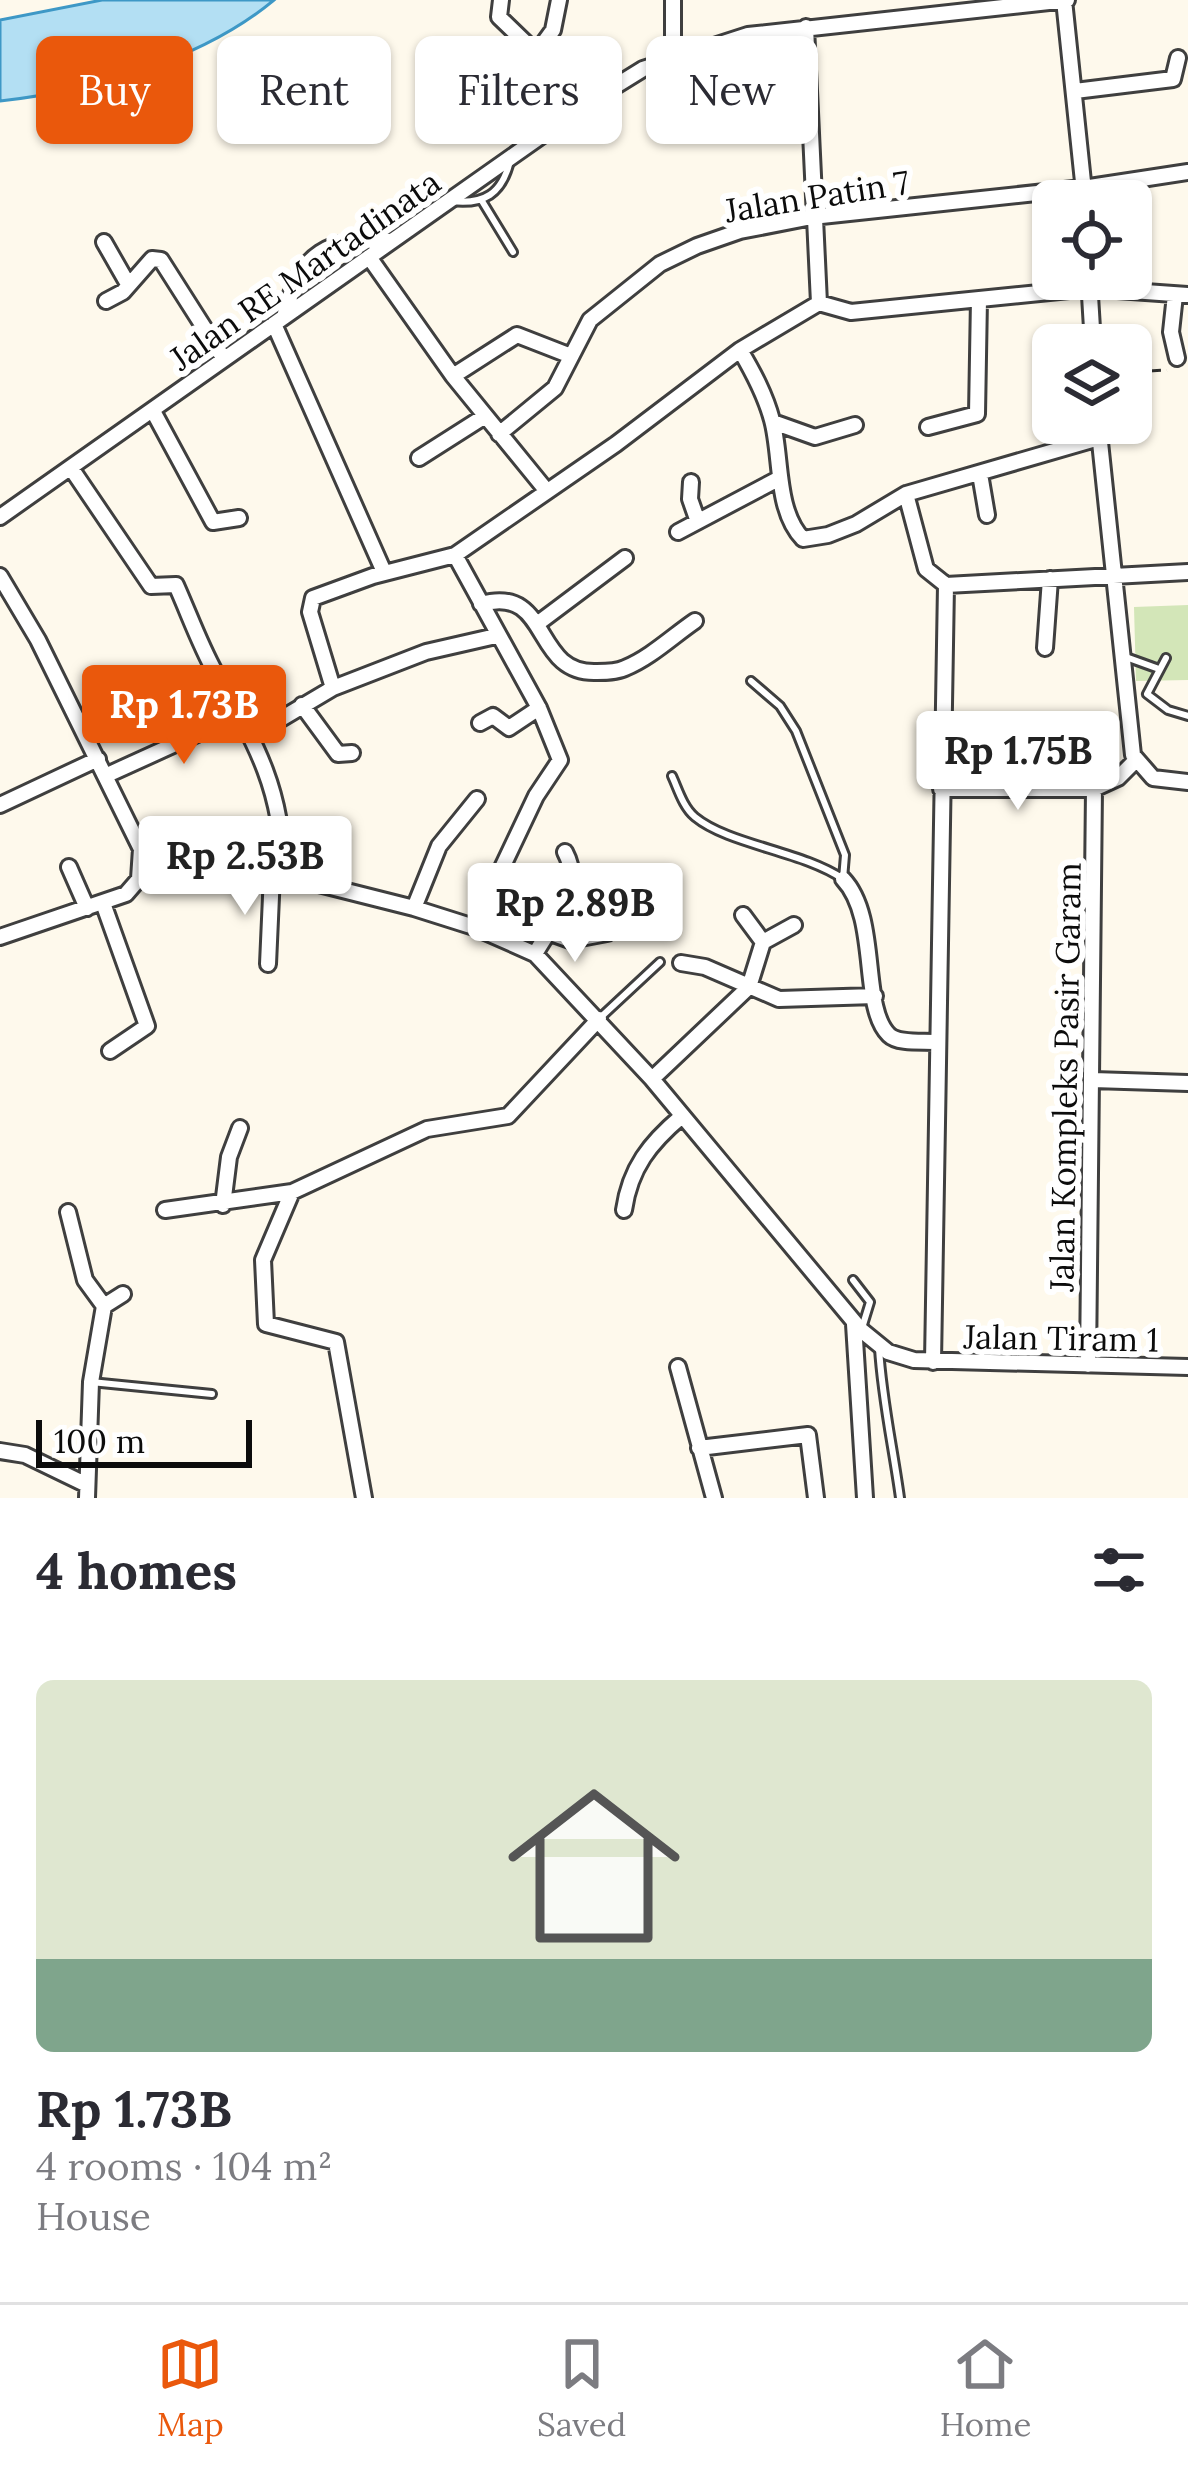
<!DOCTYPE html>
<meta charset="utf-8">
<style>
:root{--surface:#fff;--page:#f7f7f7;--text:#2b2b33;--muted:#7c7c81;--line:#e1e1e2;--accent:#ea580c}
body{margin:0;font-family:Lora,serif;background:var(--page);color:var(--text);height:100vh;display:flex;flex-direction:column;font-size:45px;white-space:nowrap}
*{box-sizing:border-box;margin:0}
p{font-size:39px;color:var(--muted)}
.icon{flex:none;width:66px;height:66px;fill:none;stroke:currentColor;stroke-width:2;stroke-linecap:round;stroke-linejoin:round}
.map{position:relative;height:1498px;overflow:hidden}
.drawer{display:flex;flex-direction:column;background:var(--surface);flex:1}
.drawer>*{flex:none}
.top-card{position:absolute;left:36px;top:36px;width:1116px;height:108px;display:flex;gap:24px}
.controls{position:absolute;left:1032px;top:180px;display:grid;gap:24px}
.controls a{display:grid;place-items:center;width:120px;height:120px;border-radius:18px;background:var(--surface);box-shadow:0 3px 9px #0004;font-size:60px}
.scale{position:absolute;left:36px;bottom:30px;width:216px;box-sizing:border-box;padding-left:12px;border:6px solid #0c0c0c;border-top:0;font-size:33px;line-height:42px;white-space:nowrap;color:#0c0c0c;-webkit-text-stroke:9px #fff;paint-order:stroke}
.price{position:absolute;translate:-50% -102px;padding:0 27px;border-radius:12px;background:#fff;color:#222;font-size:39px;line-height:78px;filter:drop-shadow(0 3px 6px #0008)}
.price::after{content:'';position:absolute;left:50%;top:72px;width:36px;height:27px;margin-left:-18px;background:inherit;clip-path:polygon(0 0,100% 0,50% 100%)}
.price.on{background:var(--accent);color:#fff}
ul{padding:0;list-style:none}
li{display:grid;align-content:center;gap:24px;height:636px;padding:0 36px}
li span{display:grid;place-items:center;height:372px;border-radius:18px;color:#555}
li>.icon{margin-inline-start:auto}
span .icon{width:216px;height:216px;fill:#fffc;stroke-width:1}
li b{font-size:51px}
h2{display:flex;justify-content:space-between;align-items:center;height:144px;padding:0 36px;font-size:51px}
.pill{padding:0 42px;border-radius:18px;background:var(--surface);box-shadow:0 3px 9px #0004;font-size:42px;line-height:108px}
.pill.on{background:var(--accent);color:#fff}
.dock{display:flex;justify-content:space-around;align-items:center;height:168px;border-top:3px solid var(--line);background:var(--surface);font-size:33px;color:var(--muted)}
.dock a{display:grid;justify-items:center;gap:6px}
.dock .on{color:var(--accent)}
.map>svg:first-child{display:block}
</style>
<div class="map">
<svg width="1188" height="1498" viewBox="0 0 1188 1498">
<rect width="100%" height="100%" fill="#fef9ec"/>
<path fill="#d3e6b8" d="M1188,605v75l-52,1 -2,-74z"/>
<path fill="#b3dff3" stroke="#3e98c6" stroke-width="3" d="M102,0h172c-72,60 -182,91 -274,101v-81z"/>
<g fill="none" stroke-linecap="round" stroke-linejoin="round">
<defs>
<path id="lane" d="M451,201c33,4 51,-7 59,-40
M482,201l31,51
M1123,656l36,13
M1166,658l-19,36 21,16 20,6
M672,776c6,13 11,31 23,41 34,28 107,34 148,62l2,-24 -49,-124 -16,-25 -29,-25
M601,1017l59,-55
M853,1280l17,22 -8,26
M879,1348c3,51 14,99 21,150
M91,1382l121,12"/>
<path id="street" d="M501,0l-2,17 89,86
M1064,0l21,201
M806,27l13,276
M535,55l18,-25 6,-30
M673,57v-57
M1075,91l98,-12 5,-21
M104,242l24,42
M369,257l84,119 93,114
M1089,279l4,66
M1175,295l-4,37 6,26
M106,301l17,-9 29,-33 9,1 63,99
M819,303l32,9 238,-24 99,7
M284,317c17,-67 43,-79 108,-76
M274,324l110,248
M740,350c13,22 25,44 32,70 10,36 3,90 31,119l25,-4 28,-11 50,-30 193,-56
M453,376l64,-41 54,21
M153,411l60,111 26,-4
M773,422l42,15 40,-12
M1098,423l35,332 20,23 35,4
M928,427l49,-13 2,-115
M499,434l56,-46 35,-68 70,-56 37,-18 43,-15 72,-14 271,-29 105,-16
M419,458l66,-42
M71,468l80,118 25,-1c13,29 24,60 39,87 40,70 69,119 68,203
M980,474l7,41
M691,482l-1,17 7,20
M906,494l20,75 20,16 242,-13
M0,517l588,-414 55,-34 105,-34 319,-35
M678,532l102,-54
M455,555l84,153 21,52 -24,36 -62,131
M0,576l38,64 103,209 -2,30 -13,15 -126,43
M481,604c71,-20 50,71 116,68 9,0 20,0 28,-4 25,-10 48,-32 70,-47
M537,624l88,-66
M1045,648l5,-69
M333,688l93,-36 70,-16
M302,705l36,49 14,-1
M480,723l13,-7 16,12 30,-20
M254,735l79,-47 -23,-76 3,-14 60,-22 82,-21 161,-111 124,-94 79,-47
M105,776l136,-62
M941,789h153l24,-11 17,-17
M0,805l98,-46
M141,849l142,26 131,33 60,19 61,27 117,125 209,251 27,22 26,8 274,7
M69,867l18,41
M843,879c37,39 17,128 46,156 9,9 34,6 47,7
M103,903l44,123 -37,25
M414,908l25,-62 38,-47
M743,915l20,27
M548,932l22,8 37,-7
M535,954c19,-34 50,-64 30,-102
M681,963l24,4 74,32 96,-3
M268,964l4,-90
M652,1079l97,-92 14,-45 31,-17
M1093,1080l95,3
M292,1192l-29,68 3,64 70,18 28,156
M223,1205l6,-48 11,-29
M165,1210l127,-18 135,-63 81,-13 91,-97
M624,1210c6,-42 26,-67 58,-94
M68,1212l17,68 19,26
M854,1324l11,174
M933,1362l13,-777
M1088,1365l6,-576
M678,1367l36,131
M699,1448l109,-13 8,63
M0,1451l25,4 62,30
M87,1498l4,-116 13,-76 19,-12"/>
</defs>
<use href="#lane" stroke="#3f3f3f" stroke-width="12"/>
<use href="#street" stroke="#3f3f3f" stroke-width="20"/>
<path stroke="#2e2e2e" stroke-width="3" stroke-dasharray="12 6" stroke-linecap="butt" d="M1131,372l36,-2"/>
<use href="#lane" stroke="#fff" stroke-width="6"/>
<use href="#street" stroke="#fff" stroke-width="14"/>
</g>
<g text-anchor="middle" stroke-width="12" stroke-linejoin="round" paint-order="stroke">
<g font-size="33" fill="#0c0c0c" stroke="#fff">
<text transform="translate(817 196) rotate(-9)" y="12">Jalan Patin 7</text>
<text transform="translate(305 270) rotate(-35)" y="12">Jalan RE Martadinata</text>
<text transform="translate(1065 1077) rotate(-89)" y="12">Jalan Kompleks Pasir Garam</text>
<text transform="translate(1061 1338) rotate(1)" y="12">Jalan Tiram 1</text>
</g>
</g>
</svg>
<div class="controls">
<a><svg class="icon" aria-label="locate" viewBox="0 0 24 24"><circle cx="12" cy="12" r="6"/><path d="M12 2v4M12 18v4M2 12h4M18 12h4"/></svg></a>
<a><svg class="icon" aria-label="layers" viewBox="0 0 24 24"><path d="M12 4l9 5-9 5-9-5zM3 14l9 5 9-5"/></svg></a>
</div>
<div class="scale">100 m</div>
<b class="price on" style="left:184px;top:767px">Rp 1.73B</b>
<b class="price" style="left:1018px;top:813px">Rp 1.75B</b>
<b class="price" style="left:245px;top:918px">Rp 2.53B</b>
<b class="price" style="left:575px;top:965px">Rp 2.89B</b>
<div class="top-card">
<a class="pill on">Buy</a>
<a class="pill">Rent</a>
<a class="pill">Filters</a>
<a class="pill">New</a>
</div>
</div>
<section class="drawer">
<h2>4 homes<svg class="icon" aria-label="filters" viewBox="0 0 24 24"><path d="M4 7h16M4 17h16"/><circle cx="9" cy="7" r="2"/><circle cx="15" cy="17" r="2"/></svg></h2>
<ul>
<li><span style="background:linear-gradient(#dfe7d0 75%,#7fa58c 0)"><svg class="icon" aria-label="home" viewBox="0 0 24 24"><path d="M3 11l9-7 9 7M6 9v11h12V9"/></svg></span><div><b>Rp 1.73B</b><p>4 rooms · 104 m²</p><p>House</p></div></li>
</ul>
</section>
<nav class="dock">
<a class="on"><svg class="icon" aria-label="map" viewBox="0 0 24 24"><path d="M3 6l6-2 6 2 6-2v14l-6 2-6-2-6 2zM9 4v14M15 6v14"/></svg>Map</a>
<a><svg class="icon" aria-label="saved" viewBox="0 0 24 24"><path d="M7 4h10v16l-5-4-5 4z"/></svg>Saved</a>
<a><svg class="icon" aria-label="home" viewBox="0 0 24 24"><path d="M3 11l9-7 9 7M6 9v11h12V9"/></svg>Home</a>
</nav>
